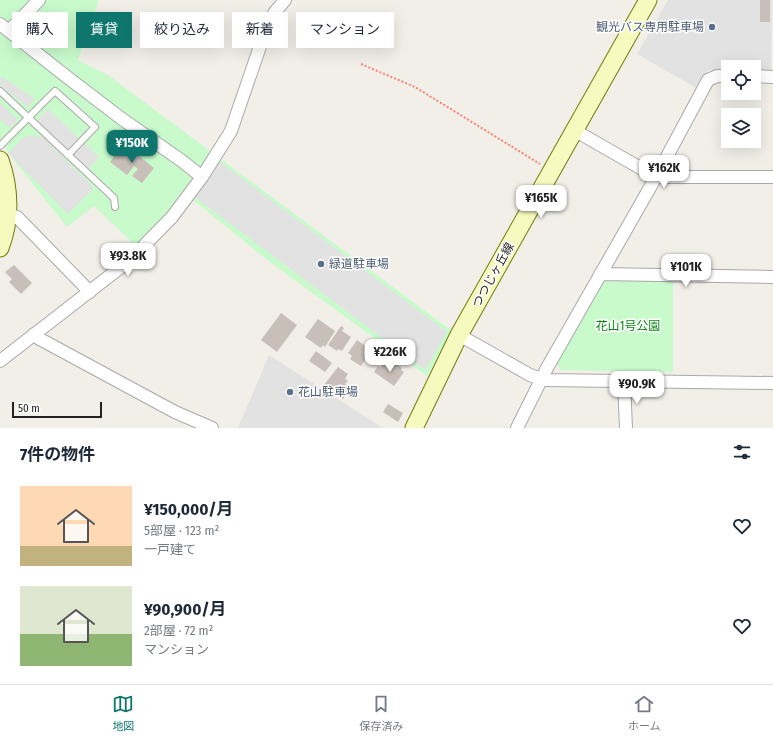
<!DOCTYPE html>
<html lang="ja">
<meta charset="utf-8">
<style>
:root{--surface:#fff;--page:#f2f2f3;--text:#1f2937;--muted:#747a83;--line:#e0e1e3;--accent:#0f766e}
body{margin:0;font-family:"Fira Sans Condensed","Noto Sans JP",sans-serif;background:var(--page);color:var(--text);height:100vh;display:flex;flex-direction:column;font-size:15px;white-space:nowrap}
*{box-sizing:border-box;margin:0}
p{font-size:13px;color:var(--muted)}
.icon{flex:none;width:22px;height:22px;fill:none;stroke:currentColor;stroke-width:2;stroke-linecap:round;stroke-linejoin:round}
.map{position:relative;height:428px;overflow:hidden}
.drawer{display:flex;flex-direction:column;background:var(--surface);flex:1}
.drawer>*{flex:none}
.banner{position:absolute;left:12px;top:12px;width:400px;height:36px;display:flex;gap:8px}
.fabs{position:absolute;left:721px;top:60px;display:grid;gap:8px}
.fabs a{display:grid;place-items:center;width:40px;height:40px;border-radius:0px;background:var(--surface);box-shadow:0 4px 16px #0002;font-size:20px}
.scale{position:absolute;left:12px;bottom:10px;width:90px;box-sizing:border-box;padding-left:4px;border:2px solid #222;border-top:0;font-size:11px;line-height:14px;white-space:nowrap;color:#222;-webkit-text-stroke:3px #fff;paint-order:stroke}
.price{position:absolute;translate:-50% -34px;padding:0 9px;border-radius:8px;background:#fff;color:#222;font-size:13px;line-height:26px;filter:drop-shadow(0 1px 2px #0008)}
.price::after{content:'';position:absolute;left:50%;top:24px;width:12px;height:9px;margin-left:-6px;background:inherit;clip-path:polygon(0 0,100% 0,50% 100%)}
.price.active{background:var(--accent);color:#fff}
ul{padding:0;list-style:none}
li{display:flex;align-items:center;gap:12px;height:100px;padding:0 20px}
li span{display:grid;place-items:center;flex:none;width:112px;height:80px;border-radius:0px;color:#555}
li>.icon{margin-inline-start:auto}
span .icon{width:48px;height:48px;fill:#fffc;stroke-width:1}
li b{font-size:17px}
h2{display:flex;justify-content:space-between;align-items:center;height:48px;padding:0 20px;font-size:17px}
.chip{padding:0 14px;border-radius:0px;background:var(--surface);box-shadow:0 4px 16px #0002;font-size:14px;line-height:36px}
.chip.active{background:var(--accent);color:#fff}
.dock{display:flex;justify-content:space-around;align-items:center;height:56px;border-top:1px solid var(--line);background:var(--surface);font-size:11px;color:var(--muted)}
.dock a{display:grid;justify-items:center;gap:2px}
.dock .active{color:var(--accent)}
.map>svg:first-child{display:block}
</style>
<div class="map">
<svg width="773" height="428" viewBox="0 0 773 428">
<rect width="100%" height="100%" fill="#f2efe9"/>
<path fill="#c8facc" d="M0,0h99l-21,60 30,15 344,256 -25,45 -156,-113 -79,-64 -55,48 -43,-41 -27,21 -58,-73 -9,-15z
M607,280l66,1v91l-112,-2 -5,-7 45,-79z"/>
<path fill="#e2e2e2" d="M668,0h104l-1,71h-17v-4h-26v3h-20l-10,19 -61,-35z
M1,76l34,23 -7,8 -28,-21z
M0,103l18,17 -8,8 -10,-9z
M48,109l51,48 -12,13 -48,-45 -1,-6z
M27,136h9l7,1 51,51 -26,26 -60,-61 15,-15z
M220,162l227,170 -22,38 -230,-173z
M269,355l114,73h-145z"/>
<path fill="#c7bfb8" d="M760,0h10v22h-10z
M124,144l30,24 -12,15 -10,-7 6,-7 -4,-3 -7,9 -17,-13z
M14,265l18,18 -11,11 -12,-12 3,-3 -7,-7z
M281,313l16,12 -20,27 -16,-12z
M318,319l17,12 -10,16 -2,-2 -2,3 -16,-11z
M341,326l3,2 -2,3 9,6 -9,14 -4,-2 -1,2 -9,-6z
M357,340l11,8 -3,4 4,2 -8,12 -11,-7 2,-3 -4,-3z
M316,351l16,12 -7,9 -16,-11z
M385,361l8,5 2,-3 7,5 -1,2 3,2 -10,14 -20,-14 4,-6 2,2z
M338,367l10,7 -3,5 3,2 -3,3 6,4 -8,11 -19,-14z
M388,404l15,9 -5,9 -15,-10z"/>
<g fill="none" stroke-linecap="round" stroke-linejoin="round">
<defs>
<path id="lane" d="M0,91l114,107 1,9
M0,146l55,-55 40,36 -27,28"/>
<path id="street" d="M0,24l67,53 55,42 60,42 20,16
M9,31l30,-31
M754,76l19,1
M574,130l82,47h117
M8,214l9,3 73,75
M600,274l173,3
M34,334l4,4 137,74 37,16
M459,335l71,40 11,4 5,1 227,3
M0,361l130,-101 42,-43 30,-40 29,-46 36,-105 8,-14 10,-12
M624,382l2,46
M517,428l30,-60 109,-191 52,-97 9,-4h11"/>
<path id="secondary" d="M0,160c10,28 11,60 0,88
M414,428l45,-93 189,-335"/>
</defs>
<use href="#lane" stroke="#a9a9a9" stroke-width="8"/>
<use href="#street" stroke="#a9a9a9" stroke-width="14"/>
<use href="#secondary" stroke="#707d05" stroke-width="19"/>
<path stroke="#fa8072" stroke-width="2" stroke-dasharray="2 2" stroke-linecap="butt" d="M361,64l54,23 125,77"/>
<use href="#lane" stroke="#fff" stroke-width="6"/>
<use href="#street" stroke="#fff" stroke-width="12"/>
<use href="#secondary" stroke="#f7fabf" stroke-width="17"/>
</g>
<g fill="#5c6f8a" stroke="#fff" stroke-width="1.5">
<circle cx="712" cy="27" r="4"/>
<circle cx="321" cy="264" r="4"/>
<circle cx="290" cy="392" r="4"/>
</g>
<g text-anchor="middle" stroke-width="3" stroke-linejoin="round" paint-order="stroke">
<g font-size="12" fill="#4e5e75" stroke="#fff" text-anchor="start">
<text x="704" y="31" text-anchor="end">観光バス専用駐車場</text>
<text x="329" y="268">緑道駐車場</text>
<text x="298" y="396">花山駐車場</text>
</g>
<g font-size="12" fill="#222" stroke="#fff">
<text transform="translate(493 275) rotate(-61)" y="4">つつじヶ丘線</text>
</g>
<g font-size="12" fill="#0c8416" stroke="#fff">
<text x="628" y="330">花山1号公園</text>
</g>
</g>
</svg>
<div class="fabs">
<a><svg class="icon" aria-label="locate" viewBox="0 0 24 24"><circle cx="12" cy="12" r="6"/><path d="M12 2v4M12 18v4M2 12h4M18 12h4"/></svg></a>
<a><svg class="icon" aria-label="layers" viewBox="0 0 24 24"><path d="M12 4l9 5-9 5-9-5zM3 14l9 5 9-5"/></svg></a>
</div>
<div class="scale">50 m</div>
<b class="price active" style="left:132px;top:164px">¥150K</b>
<b class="price" style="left:664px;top:189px">¥162K</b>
<b class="price" style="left:541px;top:219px">¥165K</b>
<b class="price" style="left:128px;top:277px">¥93.8K</b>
<b class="price" style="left:686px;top:288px">¥101K</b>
<b class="price" style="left:390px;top:373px">¥226K</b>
<b class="price" style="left:637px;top:405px">¥90.9K</b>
<div class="banner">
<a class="chip">購入</a>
<a class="chip active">賃貸</a>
<a class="chip">絞り込み</a>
<a class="chip">新着</a>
<a class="chip">マンション</a>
</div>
</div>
<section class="drawer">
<h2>7件の物件<svg class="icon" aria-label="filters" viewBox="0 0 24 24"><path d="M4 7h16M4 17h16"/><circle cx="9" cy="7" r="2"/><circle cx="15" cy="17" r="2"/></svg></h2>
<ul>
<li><span style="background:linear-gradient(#ffd9b3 75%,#c2b280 0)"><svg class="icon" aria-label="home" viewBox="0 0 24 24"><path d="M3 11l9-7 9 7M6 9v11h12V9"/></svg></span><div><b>¥150,000/月</b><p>5部屋 · 123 m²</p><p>一戸建て</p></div><svg class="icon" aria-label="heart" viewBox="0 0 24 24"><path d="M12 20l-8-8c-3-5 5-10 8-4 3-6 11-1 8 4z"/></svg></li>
<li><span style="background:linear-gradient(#dfe7d0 60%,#8fb573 0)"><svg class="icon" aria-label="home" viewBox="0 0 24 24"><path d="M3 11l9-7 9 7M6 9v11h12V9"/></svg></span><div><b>¥90,900/月</b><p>2部屋 · 72 m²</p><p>マンション</p></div><svg class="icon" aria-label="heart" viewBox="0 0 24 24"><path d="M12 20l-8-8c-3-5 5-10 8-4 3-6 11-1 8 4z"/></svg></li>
</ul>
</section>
<nav class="dock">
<a class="active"><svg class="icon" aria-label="map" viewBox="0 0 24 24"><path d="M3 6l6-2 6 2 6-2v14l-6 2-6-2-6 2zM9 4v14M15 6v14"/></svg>地図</a>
<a><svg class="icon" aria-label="saved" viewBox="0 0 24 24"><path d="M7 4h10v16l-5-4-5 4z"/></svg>保存済み</a>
<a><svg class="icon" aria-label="home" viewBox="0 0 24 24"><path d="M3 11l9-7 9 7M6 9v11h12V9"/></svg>ホーム</a>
</nav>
